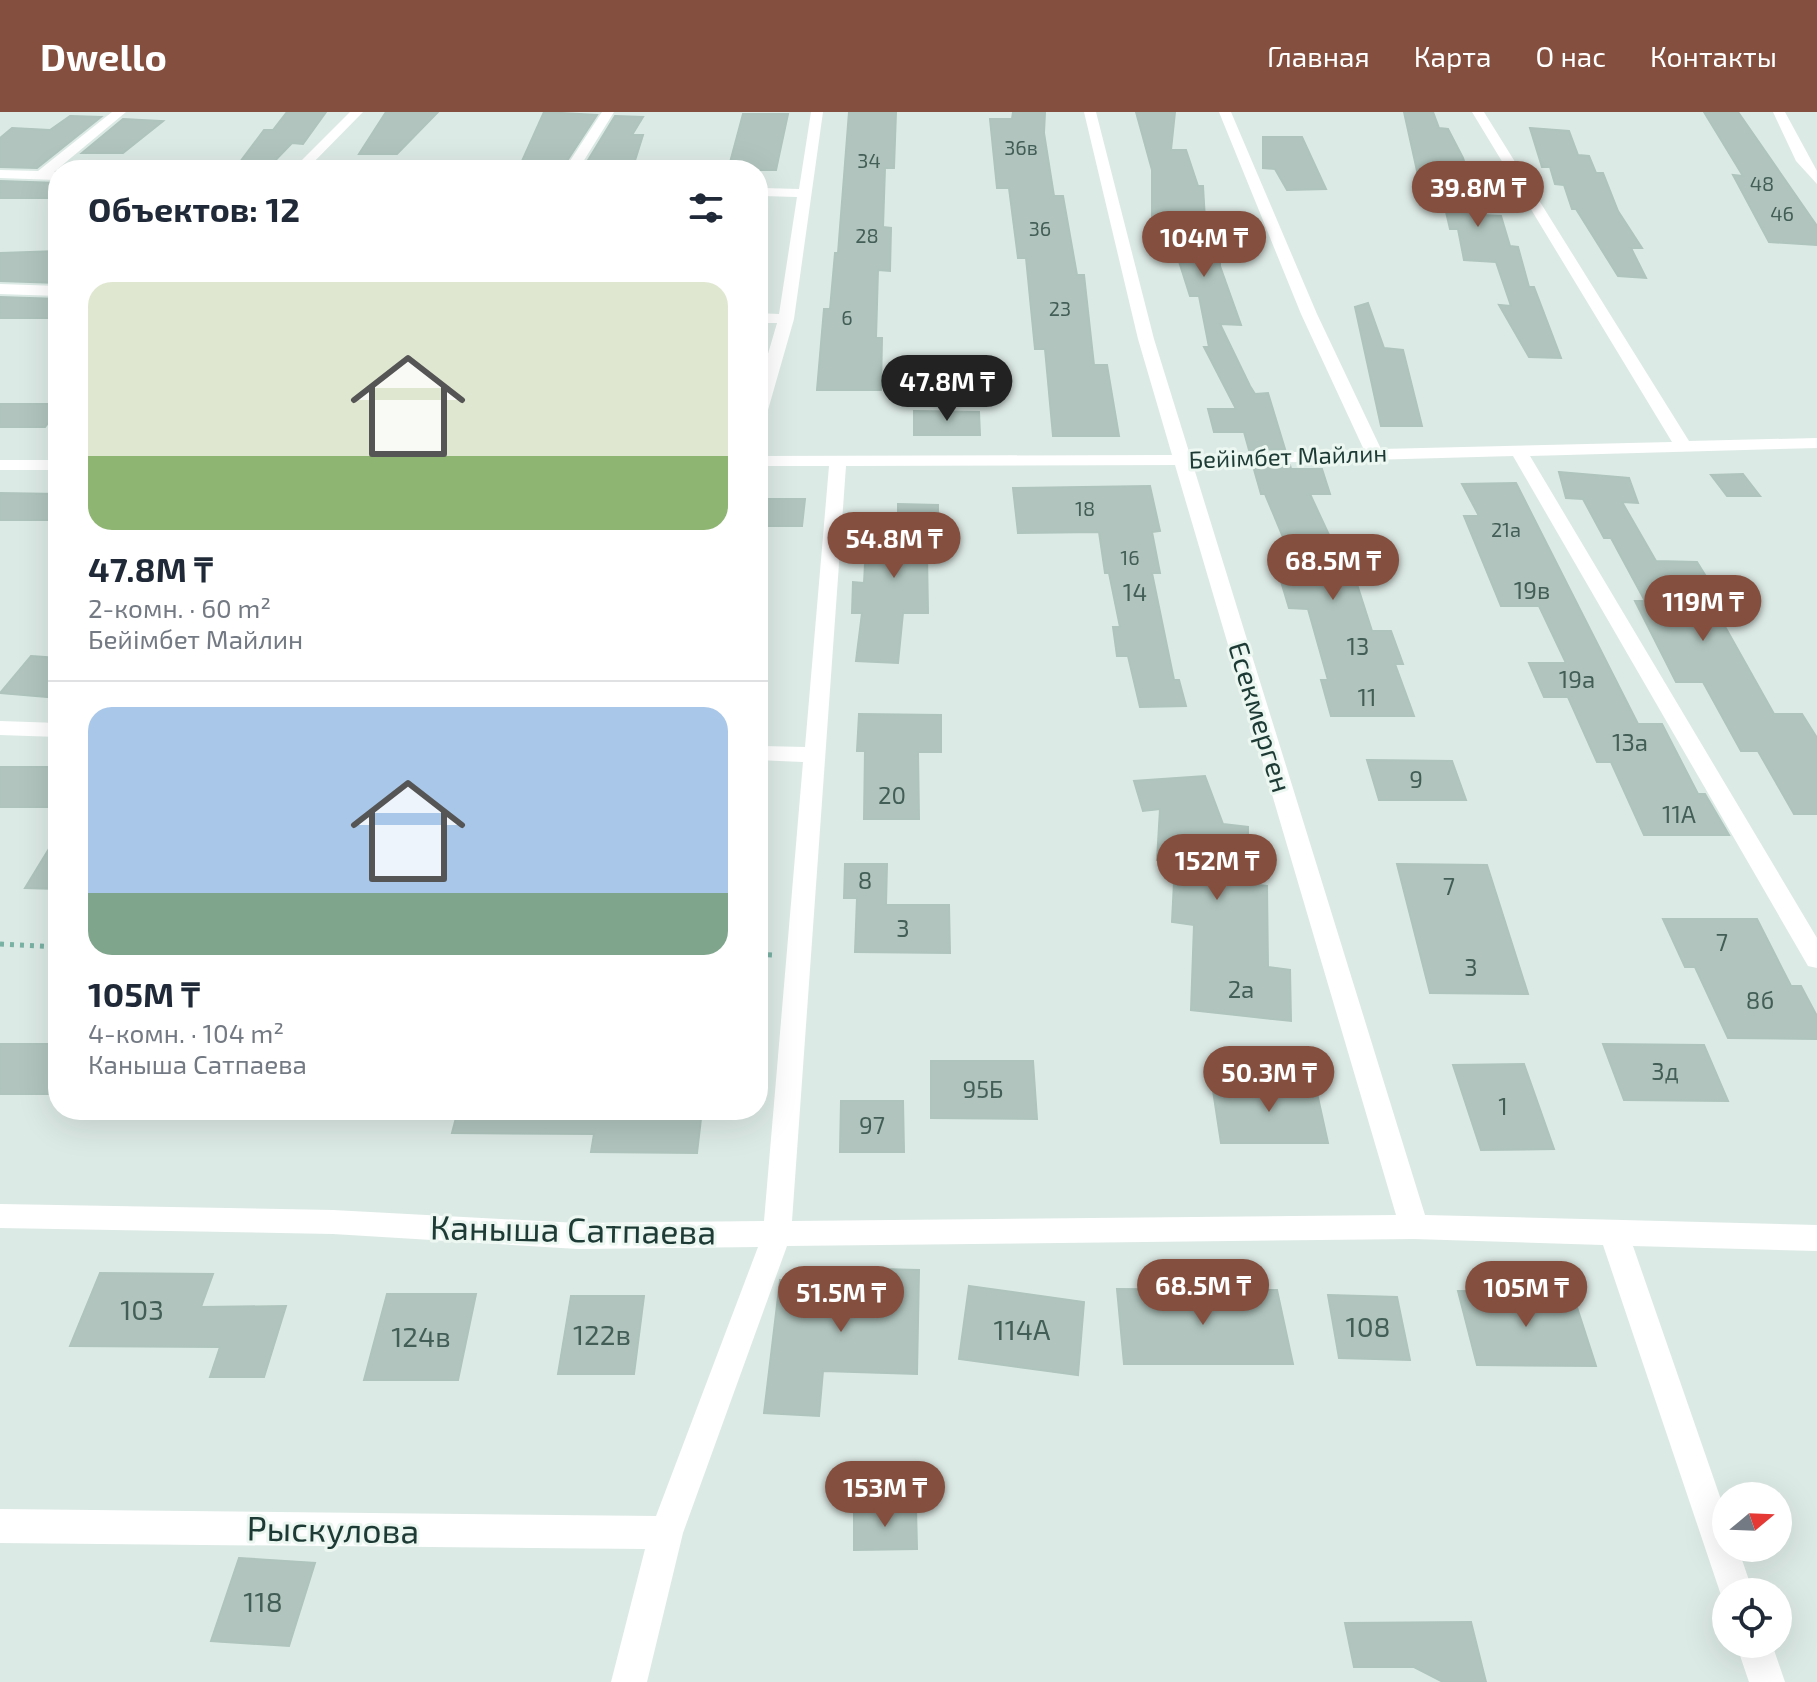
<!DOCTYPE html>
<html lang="ru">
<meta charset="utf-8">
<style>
:root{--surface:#fff;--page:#f2f2f3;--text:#1f2937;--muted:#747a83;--line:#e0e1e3;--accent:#844f3e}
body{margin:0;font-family:"Exo 2",sans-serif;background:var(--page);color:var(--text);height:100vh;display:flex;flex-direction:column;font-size:30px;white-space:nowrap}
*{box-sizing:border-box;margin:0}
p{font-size:26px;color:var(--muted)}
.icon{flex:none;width:44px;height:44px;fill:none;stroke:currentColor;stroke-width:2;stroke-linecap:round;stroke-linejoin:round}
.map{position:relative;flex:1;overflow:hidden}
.drawer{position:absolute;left:48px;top:48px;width:720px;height:960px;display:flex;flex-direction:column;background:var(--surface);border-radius:32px;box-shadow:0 8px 32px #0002}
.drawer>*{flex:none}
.needle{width:52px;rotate:71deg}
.buttons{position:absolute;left:1712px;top:1370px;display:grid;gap:16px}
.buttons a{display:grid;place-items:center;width:80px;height:80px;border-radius:50%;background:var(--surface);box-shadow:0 8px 32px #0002;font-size:40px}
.price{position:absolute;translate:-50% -68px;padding:0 18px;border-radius:28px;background:var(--accent);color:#fff;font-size:26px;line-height:52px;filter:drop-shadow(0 2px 4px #0008)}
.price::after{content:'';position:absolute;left:50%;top:48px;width:24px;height:18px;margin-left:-12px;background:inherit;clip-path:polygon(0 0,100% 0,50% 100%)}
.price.selected{background:#222;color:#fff}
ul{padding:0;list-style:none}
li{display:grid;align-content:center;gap:16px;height:424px;padding:0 40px}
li+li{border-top:2px solid var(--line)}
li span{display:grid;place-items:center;height:248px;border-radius:24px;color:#555}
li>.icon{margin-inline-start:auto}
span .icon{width:144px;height:144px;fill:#fffc;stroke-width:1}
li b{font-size:34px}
h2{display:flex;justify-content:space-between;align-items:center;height:96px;padding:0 40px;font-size:34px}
header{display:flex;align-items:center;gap:48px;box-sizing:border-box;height:112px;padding:0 40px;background:var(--accent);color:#fff}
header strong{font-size:38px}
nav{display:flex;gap:44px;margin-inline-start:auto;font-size:28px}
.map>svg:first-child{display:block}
</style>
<header>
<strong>Dwello</strong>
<nav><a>Главная</a><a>Карта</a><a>О нас</a><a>Контакты</a></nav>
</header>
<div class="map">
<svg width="1817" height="1570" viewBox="0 0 1817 1570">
<rect width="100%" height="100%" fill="#dceae5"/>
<path fill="#b1c5be" stroke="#aec4bc" stroke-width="2" d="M287,0h39l-23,32 -11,-1 -26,27h-32l30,-40h9z
M386,0h52l-41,42h-38z
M544,0l53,3 -36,55h-43z
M849,0h47l-2,56h-9l-2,59 8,1 -1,43 -12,-1 -2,68h6l-1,52h-64l7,-81h6l5,-56h3z
M1013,0h32l-1,21 10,63h9l14,79h7l10,90h13l12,71h-66l-8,-87h-10l-9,-91h-8l-9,-70h-12l-7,-69h22z
M1136,0h39l-4,38h15l12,36h5l3,51 14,1v28l21,59 -21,-1 30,62 5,8 13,-1 17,56 -36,1 -5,-18h-30l-6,-23h28l-32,-62h5l-10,-51h-9l-14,-44 -12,-1 2,-22 -14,-1v-58z
M1404,0h29l6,16 9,1 15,29 17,57 21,1 9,30 8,1 11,40h5l27,71 -32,-1 -30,-52 12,1 -15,-44 -32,-2 -6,-31h-8l-7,-30 -20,-1z
M1704,0h34l79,114v19l-48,-3 -36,-67 10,1z
M743,2h45l-12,56h-48z
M70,4l31,1 -64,51 -37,-1v-29l12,-10 38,2z
M615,4l28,1 -11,18h11l-11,35h-50z
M123,7l40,2 -40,32h-41z
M1530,16l39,3 9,24 11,1 7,17h7l15,38 24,37h-11l15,30 -28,-2 -42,-67h-4l-8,-24 -9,-1 -5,-17h-8z
M1263,25h39l24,52 -39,1 -12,-21 -12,-1z
M0,69l58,2v15h-58z
M58,139v32l-58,-2v-28z
M0,185l58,2v19h-58z
M1368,191l16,45 19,2 19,76h-41l-26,-119z
M0,292h58v6l-13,17h-45z
M914,299l65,1 1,23h-66z
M1290,353l1,4h31l8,25h-20l39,84h6l17,53h19l12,33h-8l19,52h-83l-10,-36h7l-20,-71 -19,-1 -9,-30h20l-35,-84h-4l-8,-28z
M1559,360l70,6 9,25 -16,-1 34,59 41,1 18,29h-10l69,123h28l15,24v76h-23l-36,-63h-17l-38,-69h-27l-41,-81h10l-34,-63h-7l-21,-39 -17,-1z
M1743,362l17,22h-33l-16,-21z
M1516,371l122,241h24l36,70h7l24,41h-85l-33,-73h-14l-29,-65h-24l-15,-34h37l-27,-57h-38l-37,-90h15l-17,-32z
M1150,374l10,45 -8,1 8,41h-8l22,107h5l7,26 -46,1 -12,-51h-11l-4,-29h7l-11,-54h-4l-6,-41 -81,1 -5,-45z
M0,381l58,1v26h-58z
M758,387h47l-3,27h-44z
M898,392l40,1v49h-11l1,59h-25l-5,50 -42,-2 6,-48h-10l1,-31 11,1 3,-58h31z
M31,544l27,2v40l-58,-5z
M859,602l82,1v37h-23l1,67h-55l1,-68h-8z
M1367,648l85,1 14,39h-87z
M0,655h58v40h-58z
M1205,664l18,48 25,3v57l19,2 1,81 22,3 1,51 -100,-11 3,-85 -22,-3 3,-60 -18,-2 3,-51 -17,2 -9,-30z
M58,722v55l-33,-1z
M845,752h42l-1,41h63l1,48 -95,-1 2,-54h-13z
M1397,752l90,1 41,129 -98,-1z
M1663,807h94l34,67h10l16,30v23l-89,-1 -33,-71h-10z
M0,932h58v50h-58z
M1603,932l101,1 24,56 -104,-1z
M931,949h102l4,58 -106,-1z
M1524,952l30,85 -73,1 -28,-85z
M1212,972h103l13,59h-107z
M841,989h62l1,51h-64z
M458,998h244l-5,43 -106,-1 3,-18 -142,-1z
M840,1156l79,2 -2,104 -94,-3 -4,45 -55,-3 16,-133 59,3z
M100,1161l113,1 -12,33 85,-1 -22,71h-54l10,-30 -150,-1z
M969,1174l115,16 -6,73 -119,-16z
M1117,1177l160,1 16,74h-169z
M1458,1179l114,1 24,74 -119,-1z
M387,1182h89l-18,86h-94z
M1328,1183l69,2 13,63 -71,-2z
M571,1184h73l-10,78h-76z
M916,1396l1,41 -63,1v-41z
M239,1446l76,5 -26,83 -78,-5z
M1471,1510l15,60h-43l-29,-15h-60l-9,-44z"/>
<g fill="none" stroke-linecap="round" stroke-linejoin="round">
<path stroke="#79b1a3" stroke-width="5" stroke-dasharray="4 6" stroke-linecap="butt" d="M0,832l58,3
M758,842l15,1"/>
<path fill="#fff" fill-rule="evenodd" d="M112,0h14l-72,60h4v8l-58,-2v-8l38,1z
M350,0h13l-57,58h-14z
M602,0h12l-36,58h-14z
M811,0h12l-29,207 -28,98 -8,5v-34l19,-65h-19v-10l21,1 18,-117 -39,-1v-8l41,1z
M1084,0h12l58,227 36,116 174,-5 -63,-136 -82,-202h12l86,202 64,135 291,-7 -200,-330h12l205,329 128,-3v10l-287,8 287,482v30l-9,-2 -295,-510 -320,9 232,750 392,10v26l-184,-5 93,268v34h12l15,44h-27l-2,12 -121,-359 -189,-6 -627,7 -104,287 -36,149h-36l34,-133 -645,-6v-34l656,7 102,-269 -180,2 -245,-15 -333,-6v-24l333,6 245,13 186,-2 39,-459 -45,-2v-14l47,1 24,-281h-71v-10l414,-1 -34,-116zM1175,353l221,750 -604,6 54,-755z
M1773,0h12l32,59v13l-21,-23z
M0,172l58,2v10l-58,-2z
M0,348h58v10h-58z
M0,609l58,2v14l-58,-2z
M1736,1532h36l13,38h-36z"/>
</g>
<g text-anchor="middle" stroke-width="6" stroke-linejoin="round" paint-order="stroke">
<g font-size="20" fill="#425e56">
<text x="1021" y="43">36в</text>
<text x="869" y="56">34</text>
<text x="1762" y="79">48</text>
<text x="1782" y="109">46</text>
<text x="1040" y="124">36</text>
<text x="867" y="131">28</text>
<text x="1060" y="204">23</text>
<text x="847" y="213">6</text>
<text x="1085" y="404">18</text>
<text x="1506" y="425">21а</text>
<text x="1130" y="453">16</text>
</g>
<g font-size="24" fill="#1d3b34" stroke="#edf7f2">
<text transform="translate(1288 345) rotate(-2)" y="8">Бейімбет Майлин</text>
</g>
<g font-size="24" fill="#425e56">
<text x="1532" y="487">19в</text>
<text x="1135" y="489">14</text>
<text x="1358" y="543">13</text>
<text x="1577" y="576">19а</text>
<text x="1367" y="594">11</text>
<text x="1630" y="639">13а</text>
<text x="1416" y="676">9</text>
<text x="892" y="692">20</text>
<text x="1679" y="711">11А</text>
<text x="865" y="777">8</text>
<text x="1449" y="783">7</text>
<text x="903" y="825">3</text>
<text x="1722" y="839">7</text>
<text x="1471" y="864">3</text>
<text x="1241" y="886">2а</text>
<text x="1760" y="897">8б</text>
<text x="1665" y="968">3д</text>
<text x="983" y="986">95Б</text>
<text x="1503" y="1003">1</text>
<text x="872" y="1022">97</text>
</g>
<g font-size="28" fill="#1d3b34" stroke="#edf7f2">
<text transform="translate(1260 605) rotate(73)" y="10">Eсекмерген</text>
</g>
<g font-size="28" fill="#425e56">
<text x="142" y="1208">103</text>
<text x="1368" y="1225">108</text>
<text x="1022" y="1228">114А</text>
<text x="602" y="1233">122в</text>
<text x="421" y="1235">124в</text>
<text x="263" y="1500">118</text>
</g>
<g font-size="34" fill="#1d3b34" stroke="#edf7f2">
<text transform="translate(573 1118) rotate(1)" y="12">Каныша Сатпаева</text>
<text transform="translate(333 1418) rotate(1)" y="12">Рыскулова</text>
</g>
</g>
</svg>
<div class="buttons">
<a><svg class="needle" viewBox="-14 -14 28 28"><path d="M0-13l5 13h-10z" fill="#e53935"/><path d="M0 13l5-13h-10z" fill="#747a83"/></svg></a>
<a><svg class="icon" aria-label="locate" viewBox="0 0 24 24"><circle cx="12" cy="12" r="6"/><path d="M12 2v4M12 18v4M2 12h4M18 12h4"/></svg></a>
</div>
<b class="price" style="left:1478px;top:117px">39.8M ₸</b>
<b class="price" style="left:1204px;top:167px">104M ₸</b>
<b class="price selected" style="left:947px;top:311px">47.8M ₸</b>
<b class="price" style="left:894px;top:468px">54.8M ₸</b>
<b class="price" style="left:1333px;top:490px">68.5M ₸</b>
<b class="price" style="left:1703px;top:531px">119M ₸</b>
<b class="price" style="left:1217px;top:790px">152M ₸</b>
<b class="price" style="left:1269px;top:1002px">50.3M ₸</b>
<b class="price" style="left:1203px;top:1215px">68.5M ₸</b>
<b class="price" style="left:1526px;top:1217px">105M ₸</b>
<b class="price" style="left:841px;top:1222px">51.5M ₸</b>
<b class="price" style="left:885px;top:1417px">153M ₸</b>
<section class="drawer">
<h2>Объектов: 12<svg class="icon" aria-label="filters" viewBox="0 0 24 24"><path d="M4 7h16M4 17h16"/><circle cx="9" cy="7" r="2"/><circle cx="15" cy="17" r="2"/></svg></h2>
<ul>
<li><span style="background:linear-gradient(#dfe7d0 70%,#8fb573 0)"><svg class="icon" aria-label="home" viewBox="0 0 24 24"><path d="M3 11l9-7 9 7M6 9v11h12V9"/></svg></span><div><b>47.8M ₸</b><p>2-комн. · 60 m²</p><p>Бейімбет Майлин</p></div></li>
<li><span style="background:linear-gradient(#a9c7e8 75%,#7fa58c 0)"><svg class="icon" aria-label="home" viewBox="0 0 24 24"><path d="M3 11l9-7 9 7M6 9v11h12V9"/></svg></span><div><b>105M ₸</b><p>4-комн. · 104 m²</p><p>Каныша Сатпаева</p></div></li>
</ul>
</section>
</div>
